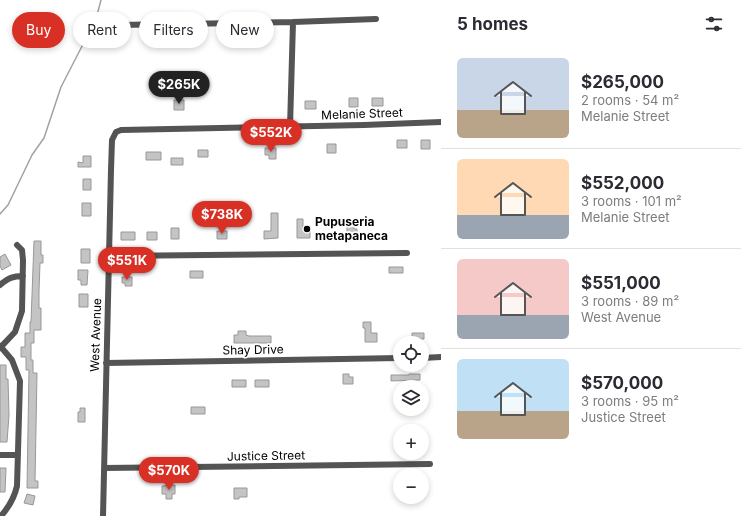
<!DOCTYPE html>
<meta charset="utf-8">
<style>
:root{--surface:#fff;--page:#f2f2f3;--text:#2b2b33;--muted:#7c7c81;--line:#e1e1e2;--accent:#d93025}
body{margin:0;font-family:Inter,sans-serif;background:var(--page);color:var(--text);height:100vh;display:flex;flex-direction:column;font-size:15px;white-space:nowrap}
*{box-sizing:border-box;margin:0}
p{font-size:13px;color:var(--muted)}
.icon{flex:none;width:22px;height:22px;fill:none;stroke:currentColor;stroke-width:2;stroke-linecap:round;stroke-linejoin:round}
.map{position:relative;flex:1;overflow:hidden}
.side{display:flex;flex-direction:column;background:var(--surface);width:300px}
.side>*{flex:none}
.hud{position:absolute;left:12px;top:12px;width:369px;height:36px;display:flex;gap:8px}
.tools{position:absolute;left:393px;top:336px;display:grid;gap:8px}
.tools a{display:grid;place-items:center;width:36px;height:36px;border-radius:50%;background:var(--surface);box-shadow:0 2px 6px #0003;font-size:20px}
.price{position:absolute;translate:-50% -34px;padding:0 9px;border-radius:14px;background:var(--accent);color:#fff;font-size:13px;line-height:26px;filter:drop-shadow(0 1px 2px #0008)}
.price::after{content:'';position:absolute;left:50%;top:24px;width:12px;height:9px;margin-left:-6px;background:inherit;clip-path:polygon(0 0,100% 0,50% 100%)}
.price.active{background:#222;color:#fff}
ul{padding:0;list-style:none}
li{display:flex;align-items:center;gap:12px;height:100px;padding:0 16px}
li+li{border-top:1px solid var(--line)}
li span{display:grid;place-items:center;flex:none;width:112px;height:80px;border-radius:6px;color:#555}
li>.icon{margin-inline-start:auto}
span .icon{width:48px;height:48px;fill:#fffc;stroke-width:1}
li b{font-size:17px}
h2{display:flex;justify-content:space-between;align-items:center;height:48px;padding:0 16px;font-size:17px}
.chip{padding:0 14px;border-radius:18px;background:var(--surface);box-shadow:0 2px 6px #0003;font-size:14px;line-height:36px}
.chip.active{background:var(--accent);color:#fff}
main{display:flex;flex:1;min-height:0}
.map>svg:first-child{display:block}
</style>
<main>
<div class="map">
<svg width="441" height="516" viewBox="0 0 441 516">
<rect width="100%" height="100%" fill="#fff"/>
<g fill="none" stroke-linecap="round" stroke-linejoin="round">
<path stroke="#a2a2a2" stroke-width="1.5" d="M0,214l8,-9 24,-50 12,-17 17,-51 35,-68 5,-19"/>
</g>
<path fill="#c4c4c4" stroke="#989898" d="M241,35h8v11h-8z
M349,98h9v9h-9z
M372,98h11v8h-11z
M174,100h10v10h-10z
M305,101h11v8h-11z
M397,140h10v8h-10z
M421,140h9v9h-9z
M327,144h9v9h-9z
M265,148h11v11h-7v-4h-4z
M198,150h10v7h-10z
M146,152h15v8h-15z
M83,156h8v11h-13v-5l5,1z
M171,158h12v7h-12z
M83,179h8v11h-8z
M82,203h9v13h-9z
M271,213h7v25l-14,1v-8h7z
M297,219h6v9h7v10h-13z
M347,225h7v4h3v8h-10z
M171,228h8v11h-8z
M217,231h10v8h-10z
M121,232h14v8h-14z
M147,232h10v8h-10z
M34,241h7v14h2v8h-3l-1,28v17h2v22h-7v13h-3v17h2v13h4l-2,108h3v7h-11l2,-118h-3v-13h-5v-10h4v-14h5v-11h1z
M81,249h9v14h-9z
M5,254l6,11 -9,5 -2,-4v-9z
M389,267h14v6h-14z
M78,270h10l-1,15h-6v-5h-3z
M190,271h13v7h-13z
M122,277h10v9h-7v-3h-3z
M79,294h9v13h-9z
M363,322h8v11h6v9h-12v-14h-2z
M238,331h8v4l3,1h22v7h-37v-8h4z
M412,333h12v6h-12z
M0,365h6v14h2l1,36 -2,27h-7z
M343,374h6v3h4v7h-10z
M409,374h11v6l-29,1v-6h18z
M232,380h14v7h-14z
M255,380h14v7h-14z
M191,407h14v7h-14z
M80,408h5v14h-7v-10h2z
M0,468h6l-1,24h-5z
M175,485v9h-3v5h-6v-5h-4v-8z
M234,488h13v9h-8v2h-5z
M27,494l8,2 -2,9 -9,-2z"/>
<g fill="none" stroke-linecap="round" stroke-linejoin="round">
<path stroke="#545454" stroke-width="6" d="M117,25l176,-3 83,-3
M290,127l3,-105
M109,256l298,-3
M0,285c8,-7 13,-9 23,-9
M0,346l12,14 8,21 -3,105c-3,13 -8,21 -16,30
M0,348l15,-16 7,-21 1,-51 -1,-10 -5,-5
M422,358l19,-1
M106,363l294,-5
M0,455h18
M104,468l326,-4
M103,516l8,-346 1,-30 4,-8 5,-2 243,-5 77,-3"/>
</g>
<circle fill="#000" stroke="#fff" stroke-width="1.5" cx="307" cy="229" r="4"/>
<g text-anchor="middle" stroke-width="3.5" stroke-linejoin="round" paint-order="stroke">
<g font-size="12" fill="#000" stroke="#fff">
<text transform="translate(362 114) rotate(-2)" y="4">Melanie Street</text>
<text transform="translate(96 335) rotate(-88)" y="4">West Avenue</text>
<text transform="translate(253 350) rotate(-1)" y="4">Shay Drive</text>
<text transform="translate(266 456) rotate(-1)" y="4">Justice Street</text>
</g>
<g font-size="12" font-weight="bold" fill="#000" stroke="#fff" text-anchor="start">
<text x="315" y="226">Pupuseria<tspan x="315" dy="14">metapaneca</tspan></text>
</g>
</g>
</svg>
<div class="tools">
<a><svg class="icon" aria-label="locate" viewBox="0 0 24 24"><circle cx="12" cy="12" r="6"/><path d="M12 2v4M12 18v4M2 12h4M18 12h4"/></svg></a>
<a><svg class="icon" aria-label="layers" viewBox="0 0 24 24"><path d="M12 4l9 5-9 5-9-5zM3 14l9 5 9-5"/></svg></a>
<a>+</a>
<a>−</a>
</div>
<b class="price active" style="left:179px;top:105px">$265K</b>
<b class="price" style="left:271px;top:153px">$552K</b>
<b class="price" style="left:222px;top:235px">$738K</b>
<b class="price" style="left:127px;top:281px">$551K</b>
<b class="price" style="left:169px;top:491px">$570K</b>
<div class="hud">
<a class="chip active">Buy</a>
<a class="chip">Rent</a>
<a class="chip">Filters</a>
<a class="chip">New</a>
</div>
</div>
<section class="side">
<h2>5 homes<svg class="icon" aria-label="filters" viewBox="0 0 24 24"><path d="M4 7h16M4 17h16"/><circle cx="9" cy="7" r="2"/><circle cx="15" cy="17" r="2"/></svg></h2>
<ul>
<li><span style="background:linear-gradient(#c9d6e8 65%,#b9a48a 0)"><svg class="icon" aria-label="home" viewBox="0 0 24 24"><path d="M3 11l9-7 9 7M6 9v11h12V9"/></svg></span><div><b>$265,000</b><p>2 rooms · 54 m²</p><p>Melanie Street</p></div></li>
<li><span style="background:linear-gradient(#ffd9b3 70%,#9aa5b1 0)"><svg class="icon" aria-label="home" viewBox="0 0 24 24"><path d="M3 11l9-7 9 7M6 9v11h12V9"/></svg></span><div><b>$552,000</b><p>3 rooms · 101 m²</p><p>Melanie Street</p></div></li>
<li><span style="background:linear-gradient(#f6c9c9 70%,#9aa5b1 0)"><svg class="icon" aria-label="home" viewBox="0 0 24 24"><path d="M3 11l9-7 9 7M6 9v11h12V9"/></svg></span><div><b>$551,000</b><p>3 rooms · 89 m²</p><p>West Avenue</p></div></li>
<li><span style="background:linear-gradient(#bfe0f5 65%,#b9a48a 0)"><svg class="icon" aria-label="home" viewBox="0 0 24 24"><path d="M3 11l9-7 9 7M6 9v11h12V9"/></svg></span><div><b>$570,000</b><p>3 rooms · 95 m²</p><p>Justice Street</p></div></li>
</ul>
</section>
</main>
